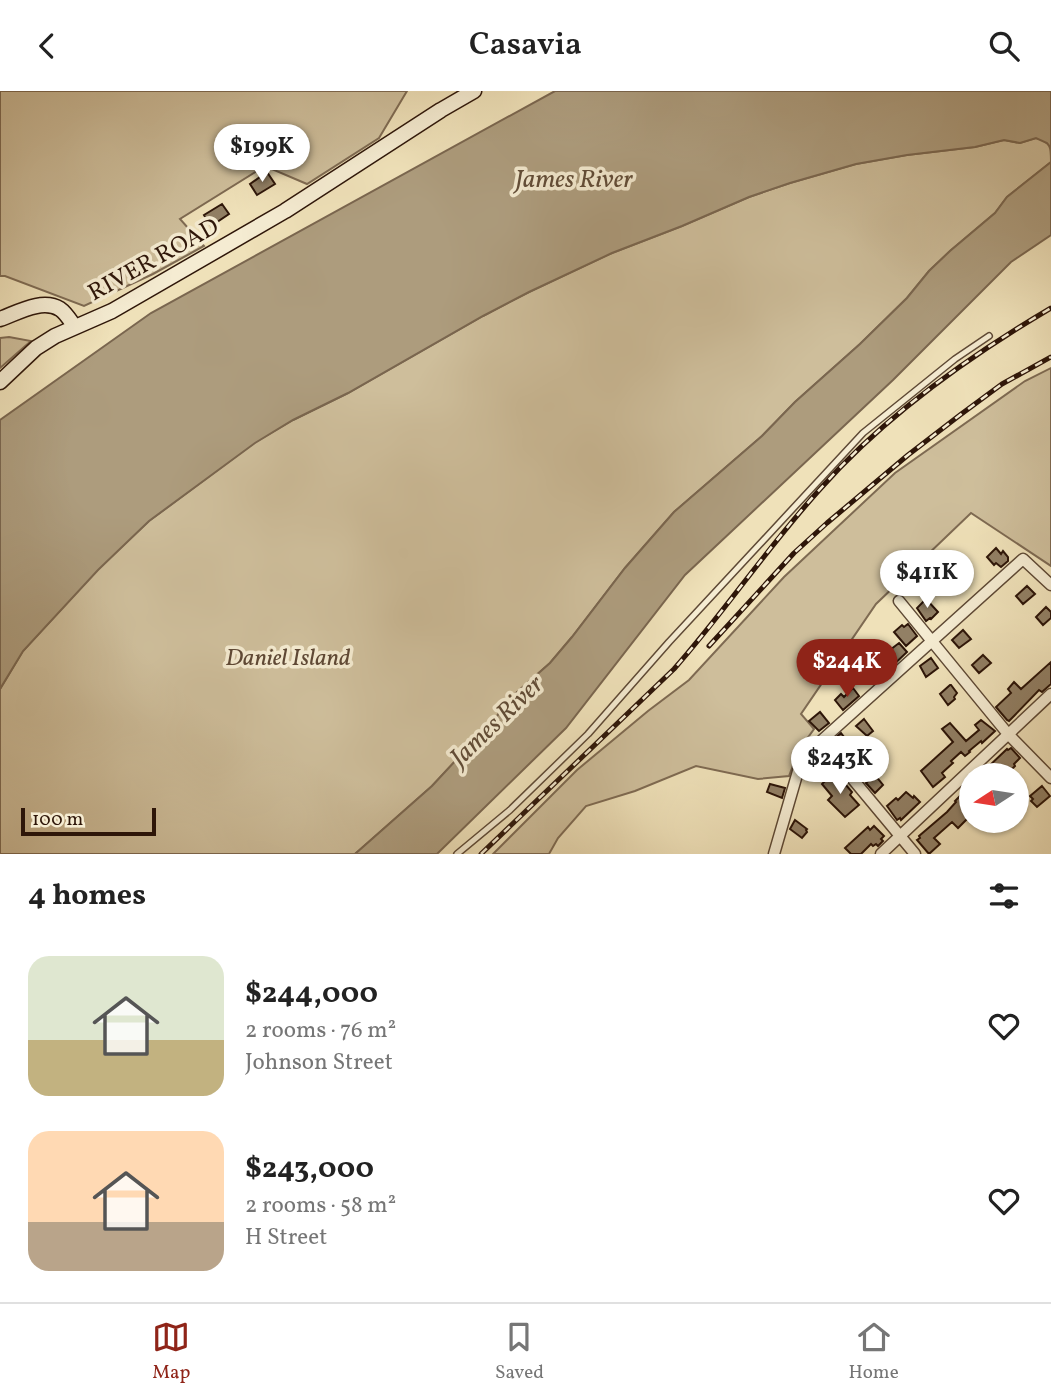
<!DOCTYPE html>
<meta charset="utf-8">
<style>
:root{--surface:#fff;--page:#f6f6f6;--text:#222;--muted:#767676;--line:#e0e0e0;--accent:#8f2418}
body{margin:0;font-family:Vollkorn,serif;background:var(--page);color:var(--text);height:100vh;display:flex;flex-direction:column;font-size:26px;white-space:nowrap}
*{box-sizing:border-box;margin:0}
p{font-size:23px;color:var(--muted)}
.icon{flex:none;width:38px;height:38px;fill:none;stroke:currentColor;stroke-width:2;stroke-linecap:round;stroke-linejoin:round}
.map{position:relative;height:763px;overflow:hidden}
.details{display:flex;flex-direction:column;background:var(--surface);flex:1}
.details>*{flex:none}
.needle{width:46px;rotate:258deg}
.controls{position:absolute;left:959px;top:672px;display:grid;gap:14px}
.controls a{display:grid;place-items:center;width:70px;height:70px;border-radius:50%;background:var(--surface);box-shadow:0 2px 5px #0004;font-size:35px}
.scale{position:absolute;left:21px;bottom:18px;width:135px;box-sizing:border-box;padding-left:7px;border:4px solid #2e1609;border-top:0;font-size:19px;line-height:24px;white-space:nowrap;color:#2e1609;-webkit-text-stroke:5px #f5ecd2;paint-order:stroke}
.price{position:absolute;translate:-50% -60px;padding:0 16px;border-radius:24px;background:#fff;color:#222;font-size:23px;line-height:46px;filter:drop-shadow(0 2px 4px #0008)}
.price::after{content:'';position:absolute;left:50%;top:42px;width:21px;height:16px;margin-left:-10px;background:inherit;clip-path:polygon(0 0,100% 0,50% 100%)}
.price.active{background:var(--accent);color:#fff}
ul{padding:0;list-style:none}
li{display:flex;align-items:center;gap:21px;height:175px;padding:0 28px}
li span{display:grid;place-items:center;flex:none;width:196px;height:140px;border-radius:21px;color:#555}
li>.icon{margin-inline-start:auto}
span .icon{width:84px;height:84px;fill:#fffc;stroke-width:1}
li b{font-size:30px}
h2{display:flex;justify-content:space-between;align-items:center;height:84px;padding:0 28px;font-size:30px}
header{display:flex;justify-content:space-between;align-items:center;height:91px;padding:0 28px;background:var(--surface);font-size:32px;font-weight:600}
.tabs{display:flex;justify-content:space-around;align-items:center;height:98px;border-top:2px solid var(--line);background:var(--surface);font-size:19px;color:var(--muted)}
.tabs a{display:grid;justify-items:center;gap:4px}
.tabs .active{color:var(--accent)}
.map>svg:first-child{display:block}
</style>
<header><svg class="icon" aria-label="back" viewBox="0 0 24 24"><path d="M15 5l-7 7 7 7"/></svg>Casavia<svg class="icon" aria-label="search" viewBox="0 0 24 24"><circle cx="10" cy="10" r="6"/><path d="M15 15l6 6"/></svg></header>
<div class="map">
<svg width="1051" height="763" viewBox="0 0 1051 763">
<rect width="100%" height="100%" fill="#efe1b9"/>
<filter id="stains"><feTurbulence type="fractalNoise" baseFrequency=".00286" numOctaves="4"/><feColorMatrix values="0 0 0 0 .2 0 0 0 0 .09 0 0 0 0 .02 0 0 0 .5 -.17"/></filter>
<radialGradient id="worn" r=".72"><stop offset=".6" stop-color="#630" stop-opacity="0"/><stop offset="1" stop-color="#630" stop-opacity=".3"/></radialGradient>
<path fill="#cebe9b" stroke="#7e6a52" stroke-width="2" d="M0,0h407l-28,47 -72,46 -42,-18 -85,53 24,27 -51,28 -69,32 -79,-30h-5z
M1036,47c15,4 15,9 15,24l-44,35 -12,16 -45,38 -21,20 -22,27 -47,46 -65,58 -33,34 -88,76 -49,56 -53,69 -22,26 -35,31 -18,22 -65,70 -77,68h-355v-165l23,-38 75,-82 51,-48 105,-78 39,-23 55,-27 135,-77 46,-24 83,-39 70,-27 67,-29 41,-14 66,-19 51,-9 68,-8 29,-7 16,3z
M9,246l22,4 -31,27v-30z
M1051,277v198l-80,-53 -95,91 -75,110 13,15 -15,21 -10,26 -31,3 -62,-13 -61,25 -49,15 -28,32 -9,16h-56l84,-84 71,-59 41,-31 95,-103 111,-104 130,-92z"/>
<path fill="#ad9c7d" stroke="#7a664f" stroke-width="2" d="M555,0h496v57l-4,-5 -11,-5 -16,5 -16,-3 -29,7 -68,8 -51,9 -66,19 -41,14 -67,29 -70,27 -83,39 -46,24 -135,77 -55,27 -38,23 -106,78 -51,49 -75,81 -23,38v-269l151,-107z
M1051,71v73l-40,27 -118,118 -208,195 -119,153 -129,126h-82l77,-68 65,-70 18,-22 35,-31 22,-26 53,-69 49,-56 88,-76 33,-34 65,-58 47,-46 22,-27 21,-20 45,-38 12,-16z"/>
<path fill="#928065" stroke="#2e1609" stroke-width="2" d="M267,81l8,12 -18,11 -7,-11z
M222,113l7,10 -18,12 -7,-11z
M996,457l5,6 2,-3 5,6v4l-7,6 -5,-4 -2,2 -7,-8z
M1027,495l8,8 -12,10 -7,-8z
M926,508l12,13 -7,7 -1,-1 -4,3 -9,-13z
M1046,516l5,5v6l-8,7 -7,-8z
M908,533l9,12 -11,10 -12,-14 8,-7 2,2z
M963,539l8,9 -12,9 -7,-8z
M899,552l8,9 -21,20 -12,-13 3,-2 -1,-1 7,-7 3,4z
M983,564l8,8 -12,10 -7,-8z
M931,567l7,10 -12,9 -6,-11z
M1051,571v22l-9,8 -3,-2 -25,26 -5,5 -2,-1 -11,-13 15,-14 -3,-4 6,-7 7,7z
M950,594h1l6,8 -3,4 1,2 -7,6 -8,-11z
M853,597l6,8 -16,14 -8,-10 6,-6 3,3z
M820,621l9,11 -10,8 -10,-10z
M864,628l9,12 -6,5 -11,-10z
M981,629l14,11 -13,12 -1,-2 -12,10 1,1 -5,4 -4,-4 -10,9 2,2 -11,10 3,4 -12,10 -12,-16 32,-29 -11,-13 8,-6 16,18 13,-11 -4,-5z
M841,642l7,9 -10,8 -6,-9z
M1011,657l9,10 -6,6 1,2 -9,9h-13l-6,-7 20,-19 1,1z
M831,684l2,2 1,-1 10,11 2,-2 6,7 -2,3 9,10 -14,12 -17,-17 4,-4 -10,-12z
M875,684l8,10 -8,8 -9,-10z
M770,693l15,4 -3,10 -15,-6z
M1042,695l8,10 -13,11 -6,-6 2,-2 -3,-3z
M971,698v13l-3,4 3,4v5l-13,13 -6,-6 -18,16 6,6 -11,10 -12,-14 3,-2 -1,-2 28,-24 9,-10 -1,-1 11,-11 2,2z
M906,701l7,6 1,-2 6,6 -19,18 -1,-2 -3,2 -10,-14 9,-8 2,2z
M795,729l12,9 -1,1 1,2 -5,6 -12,-9z
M874,735l10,10 -3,3 2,2 -5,5 -2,-2 -3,2 -2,-2 -10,10h-10l-6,-6 23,-21 2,3z"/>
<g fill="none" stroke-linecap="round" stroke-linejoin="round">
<defs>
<path id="lane" d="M457,763l53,-44 78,-76 81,-92 194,-209 92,-74 34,-23"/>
<path id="street" d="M899,510l109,133 43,44
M821,650l94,113
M774,763l27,-93 20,-20 202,-182 28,26
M881,763l170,-160"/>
<path id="secondary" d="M0,228c17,-6 42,-21 60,-10 6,4 10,11 14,17
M0,291l36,-34 19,-12 57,-25 173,-100 156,-101 33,-19"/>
</defs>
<use href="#lane" stroke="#5e4935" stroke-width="8"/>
<use href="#street" stroke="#5e4935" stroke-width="13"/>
<use href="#secondary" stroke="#2e1609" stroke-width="17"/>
<use href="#lane" stroke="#f5ecd2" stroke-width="5"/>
<use href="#street" stroke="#f5ecd2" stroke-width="10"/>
<use href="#secondary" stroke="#f5ecd2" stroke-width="14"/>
<defs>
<path id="rail" d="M709,555l64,-70 21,-23 33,-30 81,-68 52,-40 42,-31 49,-27
M481,763l193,-185c52,-59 95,-124 148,-182 64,-72 146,-130 229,-179"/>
</defs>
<use href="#rail" stroke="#2e1609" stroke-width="5"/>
<use href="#rail" stroke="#f5ecd2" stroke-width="2.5" stroke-dasharray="8" stroke-linecap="butt"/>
</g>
<g text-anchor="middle" stroke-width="7" stroke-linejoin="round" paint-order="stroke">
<g font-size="24" fill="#2e1609" stroke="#f5ecd2">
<text transform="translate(153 168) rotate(-29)" y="8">RIVER ROAD</text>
</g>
<g font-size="24" font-style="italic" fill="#5e4835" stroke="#f5ecd2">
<text x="288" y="574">Daniel Island</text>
</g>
<g font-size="26" font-style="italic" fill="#614c37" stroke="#f5ecd2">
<text x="574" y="96">James River</text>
<text transform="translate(496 629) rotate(-44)" y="9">James River</text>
</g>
</g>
<rect width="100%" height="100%" filter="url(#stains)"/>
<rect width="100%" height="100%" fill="url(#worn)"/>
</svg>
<div class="controls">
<a><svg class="needle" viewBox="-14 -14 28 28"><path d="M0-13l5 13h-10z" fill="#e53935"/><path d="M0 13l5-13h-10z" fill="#767676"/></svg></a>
</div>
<div class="scale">100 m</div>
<b class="price" style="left:262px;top:93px">$199K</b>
<b class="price" style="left:927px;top:519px">$411K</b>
<b class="price active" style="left:847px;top:608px">$244K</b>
<b class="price" style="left:840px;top:705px">$243K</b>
</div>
<section class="details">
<h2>4 homes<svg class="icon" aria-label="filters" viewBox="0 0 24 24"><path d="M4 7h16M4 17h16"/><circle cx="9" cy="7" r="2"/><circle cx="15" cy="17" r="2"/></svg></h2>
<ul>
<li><span style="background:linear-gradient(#dfe7d0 60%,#c2b280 0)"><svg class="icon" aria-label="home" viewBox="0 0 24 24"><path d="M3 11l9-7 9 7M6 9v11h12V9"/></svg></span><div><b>$244,000</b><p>2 rooms · 76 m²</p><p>Johnson Street</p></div><svg class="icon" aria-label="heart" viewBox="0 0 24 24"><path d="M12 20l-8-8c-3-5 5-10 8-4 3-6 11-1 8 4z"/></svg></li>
<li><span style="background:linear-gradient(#ffd9b3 65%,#b9a48a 0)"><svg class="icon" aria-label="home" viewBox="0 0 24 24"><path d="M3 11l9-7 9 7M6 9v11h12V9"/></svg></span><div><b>$243,000</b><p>2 rooms · 58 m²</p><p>H Street</p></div><svg class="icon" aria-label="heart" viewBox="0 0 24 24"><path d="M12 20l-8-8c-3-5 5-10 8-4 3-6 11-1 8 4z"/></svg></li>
</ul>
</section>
<nav class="tabs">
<a class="active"><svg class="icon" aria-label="map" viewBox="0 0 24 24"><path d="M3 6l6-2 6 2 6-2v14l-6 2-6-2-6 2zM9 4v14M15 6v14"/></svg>Map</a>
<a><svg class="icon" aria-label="saved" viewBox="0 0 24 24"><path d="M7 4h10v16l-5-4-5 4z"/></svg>Saved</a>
<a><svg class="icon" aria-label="home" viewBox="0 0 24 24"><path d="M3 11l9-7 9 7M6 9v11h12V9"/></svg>Home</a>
</nav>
